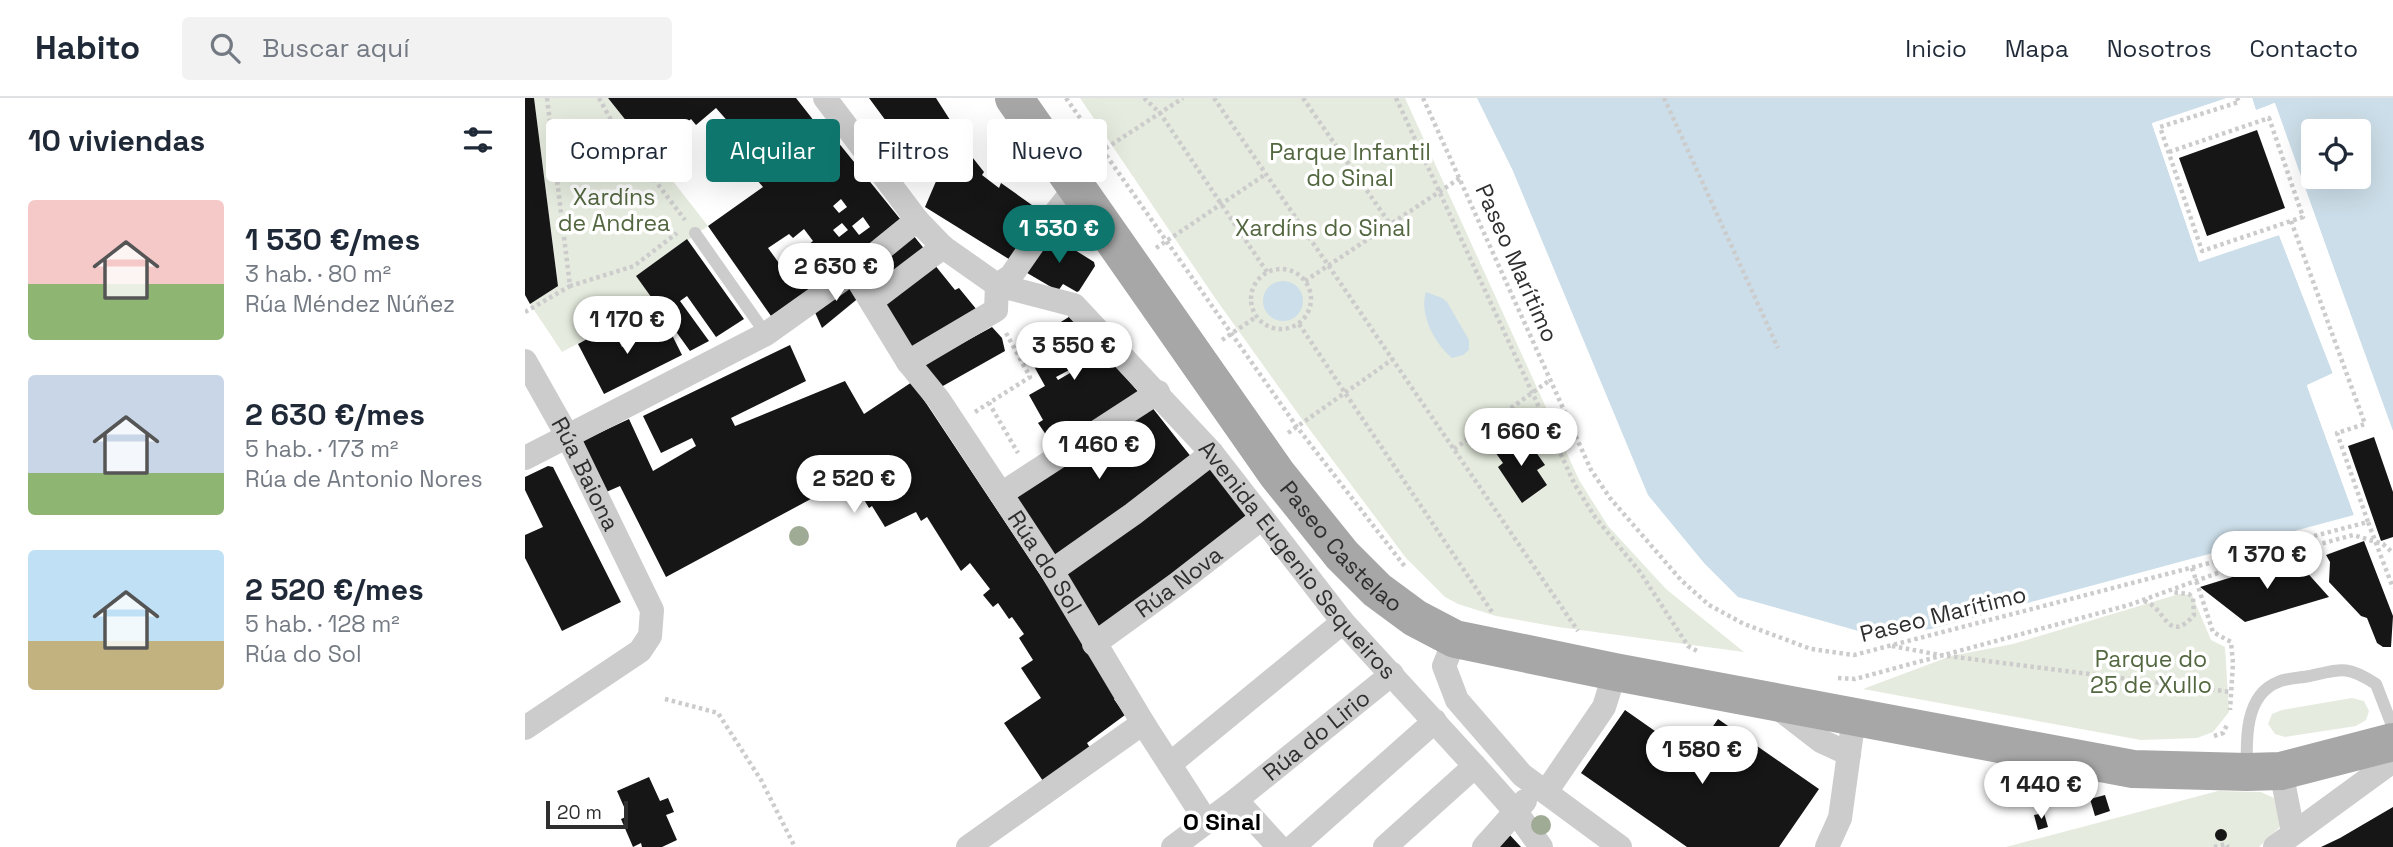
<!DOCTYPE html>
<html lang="es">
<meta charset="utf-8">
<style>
:root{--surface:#fff;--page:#f2f2f3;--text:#1f2937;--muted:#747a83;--line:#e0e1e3;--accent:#0f766e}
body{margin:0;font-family:"Space Grotesk",sans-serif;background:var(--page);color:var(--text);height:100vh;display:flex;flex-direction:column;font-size:26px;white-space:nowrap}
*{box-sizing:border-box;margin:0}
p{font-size:23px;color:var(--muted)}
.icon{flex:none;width:38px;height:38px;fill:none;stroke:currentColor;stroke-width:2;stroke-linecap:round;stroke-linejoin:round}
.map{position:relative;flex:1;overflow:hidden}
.panel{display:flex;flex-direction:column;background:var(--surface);width:525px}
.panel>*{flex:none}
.top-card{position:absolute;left:21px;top:21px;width:665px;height:63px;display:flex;gap:14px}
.tools{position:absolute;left:1776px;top:21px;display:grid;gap:14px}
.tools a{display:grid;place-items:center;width:70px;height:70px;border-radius:7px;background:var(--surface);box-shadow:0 7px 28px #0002;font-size:35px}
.scale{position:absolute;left:21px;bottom:18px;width:82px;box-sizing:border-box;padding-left:7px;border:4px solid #2f2f2f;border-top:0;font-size:19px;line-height:24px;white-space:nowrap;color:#2f2f2f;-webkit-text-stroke:5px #fff;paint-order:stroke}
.price{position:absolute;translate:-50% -60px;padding:0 16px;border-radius:24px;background:#fff;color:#222;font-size:23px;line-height:46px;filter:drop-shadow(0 2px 4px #0008)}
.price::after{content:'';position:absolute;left:50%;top:42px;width:21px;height:16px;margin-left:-10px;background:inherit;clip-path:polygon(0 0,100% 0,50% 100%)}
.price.current{background:var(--accent);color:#fff}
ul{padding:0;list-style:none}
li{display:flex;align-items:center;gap:21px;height:175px;padding:0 28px}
li span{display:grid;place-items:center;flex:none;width:196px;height:140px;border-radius:7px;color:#555}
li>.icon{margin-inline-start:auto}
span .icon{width:84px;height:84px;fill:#fffc;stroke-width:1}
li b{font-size:30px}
h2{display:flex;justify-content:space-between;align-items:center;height:84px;padding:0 28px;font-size:30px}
.tag{padding:0 24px;border-radius:7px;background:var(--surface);box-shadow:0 7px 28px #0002;font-size:24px;line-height:63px}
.tag.current{background:var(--accent);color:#fff}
header{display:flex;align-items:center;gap:42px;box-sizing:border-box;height:98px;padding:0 35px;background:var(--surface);border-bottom:2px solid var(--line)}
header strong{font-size:33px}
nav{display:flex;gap:38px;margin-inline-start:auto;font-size:24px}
.search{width:490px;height:63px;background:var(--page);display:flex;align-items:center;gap:18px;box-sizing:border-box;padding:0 24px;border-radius:7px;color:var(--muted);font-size:26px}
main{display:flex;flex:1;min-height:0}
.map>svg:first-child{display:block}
</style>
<header>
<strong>Habito</strong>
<div class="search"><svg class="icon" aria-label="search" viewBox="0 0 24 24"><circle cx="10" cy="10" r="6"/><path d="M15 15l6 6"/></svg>Buscar aquí</div>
<nav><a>Inicio</a><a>Mapa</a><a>Nosotros</a><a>Contacto</a></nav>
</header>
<main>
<section class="panel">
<h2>10 viviendas<svg class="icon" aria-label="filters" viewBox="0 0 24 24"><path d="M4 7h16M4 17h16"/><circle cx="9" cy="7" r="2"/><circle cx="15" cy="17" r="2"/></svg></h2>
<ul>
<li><span style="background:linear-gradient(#f6c9c9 60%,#8fb573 0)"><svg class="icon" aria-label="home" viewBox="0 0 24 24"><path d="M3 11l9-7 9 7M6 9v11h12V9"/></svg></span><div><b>1 530 €/mes</b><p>3 hab. · 80 m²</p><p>Rúa Méndez Núñez</p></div></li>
<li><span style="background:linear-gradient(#c9d6e8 70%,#8fb573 0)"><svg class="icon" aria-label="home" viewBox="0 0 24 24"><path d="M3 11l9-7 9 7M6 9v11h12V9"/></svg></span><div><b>2 630 €/mes</b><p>5 hab. · 173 m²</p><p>Rúa de Antonio Nores</p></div></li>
<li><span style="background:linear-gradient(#bfe0f5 65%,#c2b280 0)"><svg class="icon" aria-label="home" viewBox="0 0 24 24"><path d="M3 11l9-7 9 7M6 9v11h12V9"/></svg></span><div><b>2 520 €/mes</b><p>5 hab. · 128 m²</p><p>Rúa do Sol</p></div></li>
</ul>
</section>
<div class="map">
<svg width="1868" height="749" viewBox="0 0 1868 749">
<rect width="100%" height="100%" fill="#fff"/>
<path fill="#e5ebde" d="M9,0h74l100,128 -72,50 22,30 -46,23 -1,-3 -49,26 -32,-48 28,-19z
M555,0h325l174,382 29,46 58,63 78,63 -186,-25 -62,-11 -38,-12 -13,-7 -39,-39 -102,-136 -89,-124z
M1654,496l13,1 19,45 14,7 4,65 -16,20 -16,6 -56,2 -278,-51 88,-33 62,-12z
M1827,600l12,3 5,10 -3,9 -10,6 -71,11 -10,-3 -7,-10 4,-10 10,-4z
M1693,693l43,1 13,6 7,28 -22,21h-253z"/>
<path fill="#ccdee9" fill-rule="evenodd" d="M952,0h750l-75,26 47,137 80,-26 54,139 -26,12 47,129 -423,114 -55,7 -138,-39 -34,-34 -56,-68 -135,-324z
M1727,0h141v333l-119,-328 -18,8zM1788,33h46v46h-46z
M738 203a20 20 0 1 1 40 0a20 20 0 1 1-40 0Z
M901,194l16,6 5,4 22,38v10l-6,5 -11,3c-18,-15 -33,-44 -26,-66z"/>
<path fill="#fff" d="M1702,0h4l-2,4 -73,24 45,131 77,-26 4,2 55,140 -2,4 -23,10 45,130 -3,-2 -47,-130 26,-12 -54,-138 -80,27 -47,-139z
M1723,0h4l4,12 19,-7 118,332 -3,-3 -117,-325 -18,7z"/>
<path fill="#161616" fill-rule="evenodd" d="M0,0h9l24,188 -28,18 -5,-9z
M83,0h188l33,42 4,-4 72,89 -134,91 -63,-90 55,-39 -30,-35 13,-10 -30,-34 -20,17 -5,-6 -40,33zM316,101l6,8 -8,6 -6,-7zM338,119l7,10 -11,8 -7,-9zM317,125l6,7 -9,7 -6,-7zM279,131l9,12 -28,22 3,4 -4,3 -16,-22 21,-14 4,4z
M344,0h67l23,36 -1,5 -33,26 -8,-2z
M1732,32l28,78 -78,28 -28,-78z
M444,55l15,19 -2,3 17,13 2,-5 45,32 -34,46 -87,-54 15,-35z
M384,132l17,21 -49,40 -17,-21z
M523,135l46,29 1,4 -16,25 -2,1 -14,-8 -5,7 -36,-21z
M162,141l57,80 -28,18 -29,-41 -7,5 29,40 -19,10 -54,-75z
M409,166l21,26 4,-2 18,22 -69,40 -28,-47z
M323,180l13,18 -39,32 -9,-20z
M547,217l69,80 -84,56 -19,-28 5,-3 -14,-25 16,-9 -24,-43 25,-16 2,3zM539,251l13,20 -19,11 -2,-3 15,-8 -10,-19z
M142,227l15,30 -78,39 -26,-50 33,-18 11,21z
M467,229l10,11 3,13 -71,40 -15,-24z
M265,247l16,36 -75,37 4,8 110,-45 19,33 48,-32 208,313 -6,4 11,16 -38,28 6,10 -48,31 -41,-61 37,-25 -20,-30 12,-8 -14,-22 5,-4 -12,-17 -3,2 -11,-16 -5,4 -10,-12 7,-6 -20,-26 -9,8 -34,-54 -6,4 -5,-9 -31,15 -13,-21 -3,2 -9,-15 22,-12 -8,-16 -208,112 -46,-91 -16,7 -24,-51 49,-23 24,52 43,-25 -4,-8 -31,15 -18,-37z
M626,308l41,52 -140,101 -43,-63z
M987,337l11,16 8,-6 14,20 -8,5 10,15 -25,18 -24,-36 5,-4 -10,-14z
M1849,339l19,55v45l-12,4 -33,-95z
M23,368l5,1 68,135 -59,29 -37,-73v-23l18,-8 -18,-37v-13z
M685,370l41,50 -149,113 -40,-55z
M1839,443l29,75 -2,31h-8l-6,-4 -10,-25 -6,-2 -32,-34 1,-20 -4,-7z
M1769,460l35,39 -84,25 -45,-35z
M1100,612l67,47 26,-38 101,70 -40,58h-92l-106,-74z
M124,679l11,24 8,-3 6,14 -8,3 11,25 -15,7h-20l-1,-4 -8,4 -12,-28 7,-3 -11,-25z
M1580,697l5,16 -15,5 -5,-17z
M1868,709v40h-72l19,-9z
M1519,715l4,14 -10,3 -4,-15z
M1690 737a6 6 0 1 1 12 0a6 6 0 1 1-12 0Z
M983,735l13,14h-26z"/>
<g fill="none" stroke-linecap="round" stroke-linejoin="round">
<path stroke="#ccc" stroke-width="4.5" stroke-dasharray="3.5 3.5" stroke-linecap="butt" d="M22,0l23,188 64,-20 43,-33
M74,0l17,31 69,91
M541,0l231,329 109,141
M619,0l16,15 107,159
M689,0l364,533
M778,0l87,126
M871,0l179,387 20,32 45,55 48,74 11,6
M898,0l168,372 19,28 71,82 28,25 35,19 67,25 43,6 514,-133 25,66
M1139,0l114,250
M26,40l65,-9
M1644,54l100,-34 34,99 -101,34 -42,-124 79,-25 -2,-4
M569,58l89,-58
M1766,123l74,203 -28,9 31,89
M631,150l110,-74
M726 201a30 30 0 1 1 60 0a30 30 0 1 1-60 0Z
M780,183l155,-103
M0,214l45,-26
M774,226l193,288
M481,235l24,44 -41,26 29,50
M697,242l34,-23
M450,314l14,-9
M763,335l105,-74
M929,351l96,-69
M1667,470l21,64 18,10 2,21 -3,47
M1619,503c22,6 23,45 50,14l-1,-17 -4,-4 -18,-2
M1367,548l48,9 291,37
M1313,580l17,1 274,-74 97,-35 127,-35 30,9 10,9
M140,601l53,14 43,67 34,67
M1689,638l9,-3 4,-8
M1689,749l12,-3 2,3"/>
<path stroke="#ccc" stroke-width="12" d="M170,135l71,101
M1722,670c-1,-29 -2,-73 31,-86 9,-4 21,-4 32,-6 31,-7 37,-11 66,8l17,44"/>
<g stroke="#ccc" stroke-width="24">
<path d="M300,0l92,122 26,27 54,38 14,-9 38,-55 27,-34"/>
<path id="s1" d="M328,174l55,90 31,38 113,171 91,152 63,98"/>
<path d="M347,203l71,-54"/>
<path id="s2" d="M0,263l43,76 84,173 -2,26 -10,15 -115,77"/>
<path id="s3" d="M383,264l88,-52 1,-25 77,20 138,148 131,169 132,144 41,46 25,35"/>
<path d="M0,360l241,-124 87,-62 64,-52"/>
<path d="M476,396l157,-102"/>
<path d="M527,473l81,-57 79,-61"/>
<path d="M930,541l-11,27 13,34 65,75 98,72"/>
<path id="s4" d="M569,546l83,-60 85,-66"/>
<path d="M1252,609l44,34 28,13"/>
<path d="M645,666l173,-142"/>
<path d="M1756,673l12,61"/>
<path d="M1021,694l58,-85 11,-35"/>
<path d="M711,702l43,47"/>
<path d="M443,749l175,-124"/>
<path id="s5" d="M648,749l63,-47 156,-126"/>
<path d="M768,749l142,-126"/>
<path d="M860,749l90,-81"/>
<path d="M959,749l41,-46"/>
<path d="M1302,749l13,-29 14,-101"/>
<path d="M1750,749l118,-86"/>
</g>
<path stroke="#a7a7a7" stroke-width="38" id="s6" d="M489,0l263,376 65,81 35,35 38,28 40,21 160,33 518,97 114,3 34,-1 112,-29"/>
</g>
<g fill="#a0ab96">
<circle cx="274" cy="438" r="10"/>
<circle cx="1016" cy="727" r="10"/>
</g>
<g text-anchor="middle" stroke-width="7" stroke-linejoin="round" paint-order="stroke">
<g font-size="23" fill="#536740" stroke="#fff">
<text x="825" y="62">Parque Infantil<tspan x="825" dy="26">do Sinal</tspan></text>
<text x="89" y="107">Xardíns<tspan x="89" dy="26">de Andrea</tspan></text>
<text x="798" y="138">Xardíns do Sinal</text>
<text x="1626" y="569">Parque do<tspan x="1626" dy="26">25 de Xullo</tspan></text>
</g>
<g font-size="23" fill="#2f2f2f" stroke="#fff">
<text transform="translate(992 165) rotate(66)" y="8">Paseo Marítimo</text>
<text dy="8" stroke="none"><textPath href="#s2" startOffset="128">Rúa Baiona</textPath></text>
<text dy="8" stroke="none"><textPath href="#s6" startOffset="556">Paseo Castelao</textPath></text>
<text dy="8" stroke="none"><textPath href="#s3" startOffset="546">Avenida Eugenio Sequeiros</textPath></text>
<text dy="8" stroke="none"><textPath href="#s1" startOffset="348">Rúa do Sol</textPath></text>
<text dy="8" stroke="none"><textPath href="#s4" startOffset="105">Rúa Nova</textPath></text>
<text transform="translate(1418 516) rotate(-14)" y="8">Paseo Marítimo</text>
<text dy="8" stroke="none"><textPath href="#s5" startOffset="182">Rúa do Lirio</textPath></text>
</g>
<g font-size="24" font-weight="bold" fill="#000" stroke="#fff">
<text x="697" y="732">O Sinal</text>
</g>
</g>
</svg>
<div class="tools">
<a><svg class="icon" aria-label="locate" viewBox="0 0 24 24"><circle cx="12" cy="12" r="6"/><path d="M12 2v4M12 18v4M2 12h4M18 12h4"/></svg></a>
</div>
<div class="scale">20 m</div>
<b class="price current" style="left:534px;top:167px">1 530 €</b>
<b class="price" style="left:311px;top:205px">2 630 €</b>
<b class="price" style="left:102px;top:258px">1 170 €</b>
<b class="price" style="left:549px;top:284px">3 550 €</b>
<b class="price" style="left:996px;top:370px">1 660 €</b>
<b class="price" style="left:574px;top:383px">1 460 €</b>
<b class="price" style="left:329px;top:417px">2 520 €</b>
<b class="price" style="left:1742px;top:493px">1 370 €</b>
<b class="price" style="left:1177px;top:688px">1 580 €</b>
<b class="price" style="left:1516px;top:723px">1 440 €</b>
<div class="top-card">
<a class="tag">Comprar</a>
<a class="tag current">Alquilar</a>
<a class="tag">Filtros</a>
<a class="tag">Nuevo</a>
</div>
</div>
</main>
